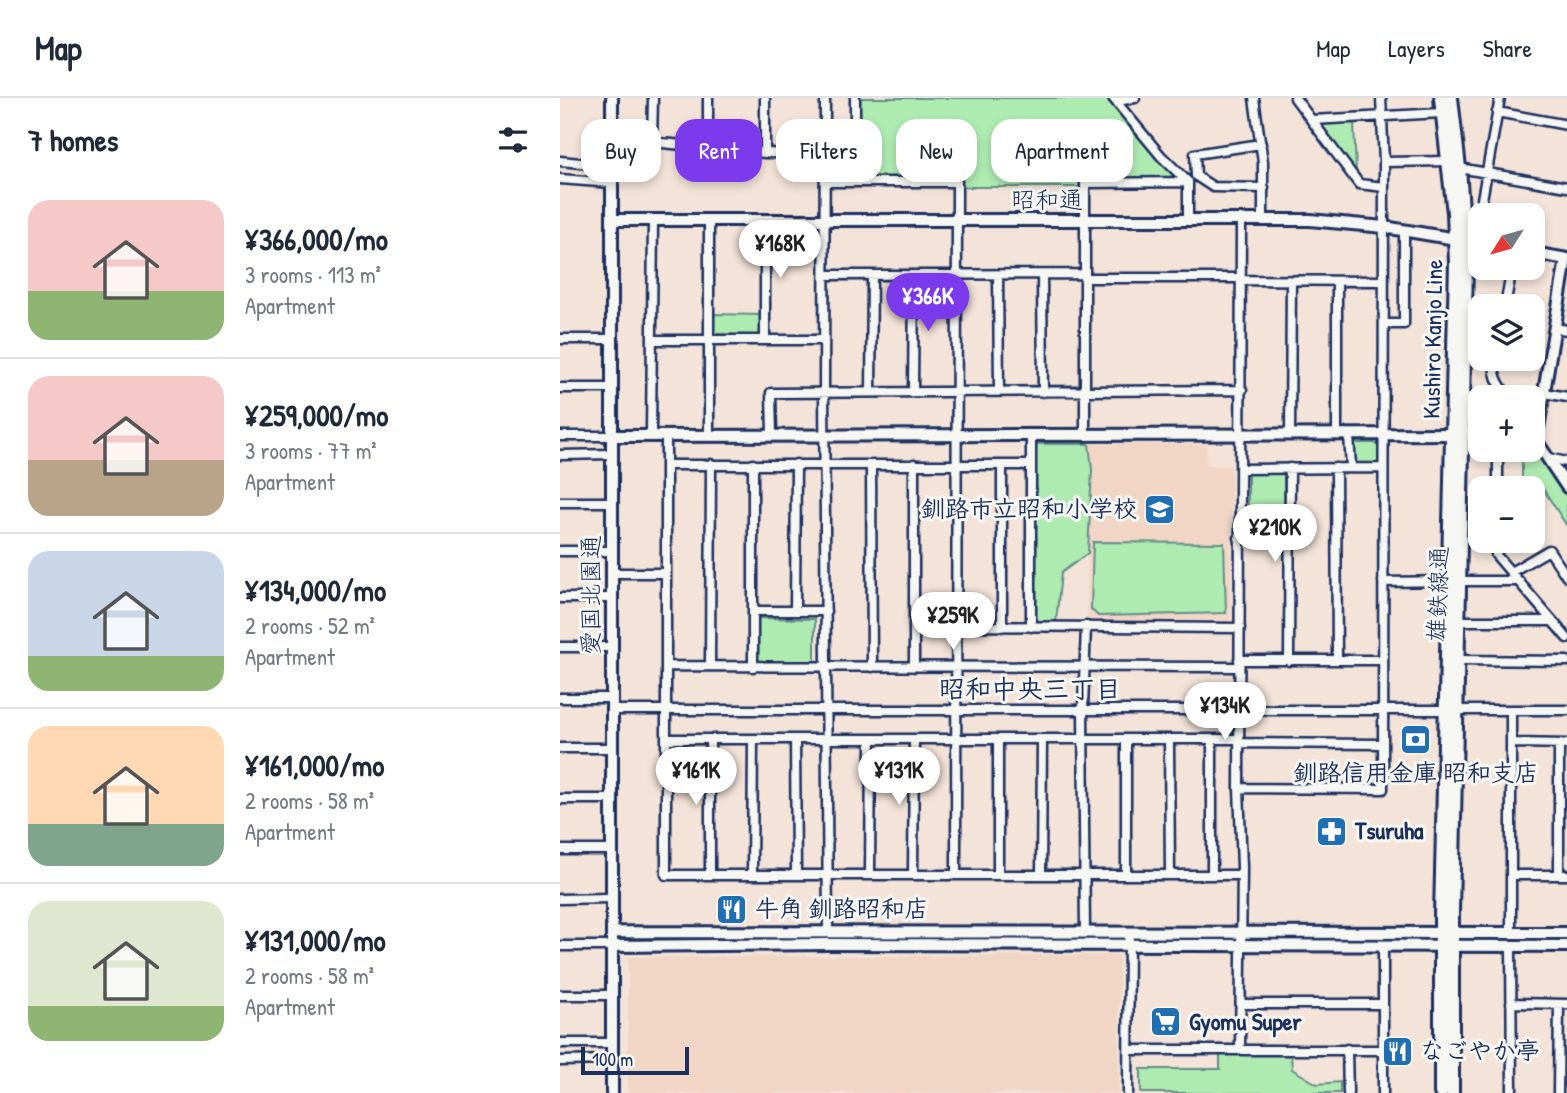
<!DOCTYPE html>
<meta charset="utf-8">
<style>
:root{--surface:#fff;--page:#f6f6f7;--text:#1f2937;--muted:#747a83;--line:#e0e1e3;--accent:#7c3aed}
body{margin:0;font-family:"Patrick Hand","Klee One",sans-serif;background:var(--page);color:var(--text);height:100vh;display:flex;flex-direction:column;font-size:26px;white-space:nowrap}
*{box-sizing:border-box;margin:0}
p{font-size:23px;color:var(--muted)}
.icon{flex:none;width:38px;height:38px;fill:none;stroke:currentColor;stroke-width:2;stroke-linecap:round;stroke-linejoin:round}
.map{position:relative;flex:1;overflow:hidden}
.panel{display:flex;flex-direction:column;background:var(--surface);width:560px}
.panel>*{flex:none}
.banner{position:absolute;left:21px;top:21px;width:665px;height:63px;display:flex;gap:14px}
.needle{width:46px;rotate:233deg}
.controls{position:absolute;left:908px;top:105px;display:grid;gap:14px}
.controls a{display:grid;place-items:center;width:77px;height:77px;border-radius:14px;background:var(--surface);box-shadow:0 4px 10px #0003;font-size:35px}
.scale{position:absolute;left:21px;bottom:18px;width:108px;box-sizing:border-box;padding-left:7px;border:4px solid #1b2f5e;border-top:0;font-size:19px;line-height:24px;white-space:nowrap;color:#1b2f5e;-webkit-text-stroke:5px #f6f6f2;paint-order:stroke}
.price{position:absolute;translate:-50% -60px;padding:0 16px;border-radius:24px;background:#fff;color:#222;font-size:23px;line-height:46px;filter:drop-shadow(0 2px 4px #0008)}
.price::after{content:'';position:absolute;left:50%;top:42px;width:21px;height:16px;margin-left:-10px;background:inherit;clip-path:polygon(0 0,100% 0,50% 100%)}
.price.active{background:var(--accent);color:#fff}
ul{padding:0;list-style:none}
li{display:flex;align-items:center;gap:21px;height:175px;padding:0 28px}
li+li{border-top:2px solid var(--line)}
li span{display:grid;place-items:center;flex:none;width:196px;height:140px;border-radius:21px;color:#555}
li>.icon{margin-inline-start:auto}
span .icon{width:84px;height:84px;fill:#fffc;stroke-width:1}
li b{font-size:30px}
h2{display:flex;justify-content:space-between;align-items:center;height:84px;padding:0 28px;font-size:30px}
.tag{padding:0 24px;border-radius:21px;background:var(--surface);box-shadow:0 4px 10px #0003;font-size:24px;line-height:63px}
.tag.active{background:var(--accent);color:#fff}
header{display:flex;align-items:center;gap:42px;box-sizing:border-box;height:98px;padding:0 35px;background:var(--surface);border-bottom:2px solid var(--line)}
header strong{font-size:33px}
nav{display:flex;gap:38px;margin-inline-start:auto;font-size:24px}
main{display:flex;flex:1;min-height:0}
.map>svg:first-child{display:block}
</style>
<header>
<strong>Map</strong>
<nav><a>Map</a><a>Layers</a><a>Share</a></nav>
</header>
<main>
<section class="panel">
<h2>7 homes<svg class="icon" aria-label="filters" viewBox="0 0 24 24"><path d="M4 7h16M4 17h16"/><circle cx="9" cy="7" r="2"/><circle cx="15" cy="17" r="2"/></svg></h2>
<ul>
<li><span style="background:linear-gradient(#f6c9c9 65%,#8fb573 0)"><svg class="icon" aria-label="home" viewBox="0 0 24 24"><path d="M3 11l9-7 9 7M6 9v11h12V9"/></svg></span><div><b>¥366,000/mo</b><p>3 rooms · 113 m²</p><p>Apartment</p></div></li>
<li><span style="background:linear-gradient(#f6c9c9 60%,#b9a48a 0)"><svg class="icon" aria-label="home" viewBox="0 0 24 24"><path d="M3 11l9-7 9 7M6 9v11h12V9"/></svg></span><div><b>¥259,000/mo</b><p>3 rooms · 77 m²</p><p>Apartment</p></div></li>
<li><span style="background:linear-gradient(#c9d6e8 75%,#8fb573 0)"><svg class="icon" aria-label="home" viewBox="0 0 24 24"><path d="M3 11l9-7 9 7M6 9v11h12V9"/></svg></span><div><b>¥134,000/mo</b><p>2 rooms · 52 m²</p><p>Apartment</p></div></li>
<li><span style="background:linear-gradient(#ffd9b3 70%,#7fa58c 0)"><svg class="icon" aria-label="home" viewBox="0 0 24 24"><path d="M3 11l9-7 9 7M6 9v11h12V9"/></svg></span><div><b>¥161,000/mo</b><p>2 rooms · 58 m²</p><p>Apartment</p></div></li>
<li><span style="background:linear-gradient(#dfe7d0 75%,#8fb573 0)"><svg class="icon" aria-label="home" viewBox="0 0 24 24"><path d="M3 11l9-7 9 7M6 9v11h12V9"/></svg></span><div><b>¥131,000/mo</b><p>2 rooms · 58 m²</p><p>Apartment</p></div></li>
</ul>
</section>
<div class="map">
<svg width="1007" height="995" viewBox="0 0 1007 995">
<rect width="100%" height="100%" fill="#f3e3d8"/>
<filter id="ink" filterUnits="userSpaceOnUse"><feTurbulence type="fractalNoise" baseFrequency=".0143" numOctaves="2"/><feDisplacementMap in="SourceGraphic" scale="14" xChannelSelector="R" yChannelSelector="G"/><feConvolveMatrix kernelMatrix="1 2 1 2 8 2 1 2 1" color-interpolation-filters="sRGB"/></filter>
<g filter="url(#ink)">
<path fill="#f1d6c6" d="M529,346h118l-1,21 25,1v154l-144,1z
M559,857v138h-491v-136z"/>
<path fill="#aeebb1" stroke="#648d88" stroke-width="2" d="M298,0h250l68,76 -1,6 -93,7h-123v-6l-102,-1z
M765,24l29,1 2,50 -34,-45z
M154,216l46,1v21l-47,-2z
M793,345h22l4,5 -1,16 -25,-1z
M475,346h54l3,25 -4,84 -27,20 -5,49 -23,1z
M974,347l33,52v29l-27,-42 -8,4h-10v-38h11z
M688,375h36l1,61h-37z
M533,444l131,1 2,70 -128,3 -7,-7z
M197,520l58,1v43h-58z
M660,957h71l1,14 25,15 23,-2v11h-199v-24h79z"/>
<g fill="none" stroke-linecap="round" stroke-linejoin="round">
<defs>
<path id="street" d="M93,0l-1,44 113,11 60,1
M265,0l-1,293 4,541
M553,0l48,58 27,26
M694,0l9,64v58
M735,0l64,86 25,3
M557,3l18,-3
M937,14l70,13
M752,22l130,-7
M701,46l-66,10 1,22 17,11 51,1
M148,50v-50
M205,55v-55
M0,63l52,5
M824,64l64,-1
M899,70l108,19
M0,81l52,4
M265,84h132l-1,693
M295,84v-84
M918,124l22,-124
M265,177l259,-1
M438,177l1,116
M482,177l1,117
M524,180h157
M681,182l142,1
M945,208l7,-38
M824,226h20v-93
M995,230l12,2
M0,241h52
M92,242h172
M205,242v-119
M935,261c-3,16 4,25 13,38
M0,290h52
M353,293l1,-116
M311,294l1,-117
M984,295l23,4
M212,336l-1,-41 471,-3
M91,337l2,-215
M106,337v440h576
M149,337v-214
M730,337l1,-154
M777,337v-154
M789,337l2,32
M0,338h52
M525,338v-253l103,-1v38
M0,357l53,-1
M988,360l19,4
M106,367h365
M311,367l1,202
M442,367v162
M776,370l1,192
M680,371l143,-1
M938,390v-38
M0,404h53
M679,440h51
M937,443l-1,14 71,83
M0,453h53
M951,474l38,-22 18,27
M52,475h53
M900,483h59
M823,484l67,-1
M0,500h52
M235,512l1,-146
M193,513h73
M898,523h94
M397,528l283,2
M471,529v-191
M0,549h51
M679,562h144
M897,562l110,1
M729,563l1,-193
M106,568l573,1
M150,568l1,-202
M193,569v-203
M354,569v-203
M0,600h52
M53,612h954
M106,641h573
M150,641v136
M235,641l1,135
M652,641v136
M609,642l1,135
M679,645l144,1
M951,645l56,1
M0,650h52
M679,690l144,1 1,-627 -3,-64
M0,701h52
M0,752h53
M192,776l1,-135
M310,776l1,-134
M438,776v-134
M566,776v-134
M353,777l1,-135
M481,777l1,-135
M952,777h55
M999,777v-131
M0,801l52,-1
M525,835l-2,-223 3,-84
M951,835v-223
M0,848h52
M951,848l1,147
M0,897h52
M951,905l56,1
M681,906h142
M0,945h52
M680,951l2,-182 -3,-79 2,-568
M787,951l1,44
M569,952h253
M0,963l52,-1
M568,995l1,-161
M823,995v-148
M998,995l1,-89"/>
<path id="secondary" d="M52,0v995
M52,122h698l74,7 96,16
M973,155l34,6
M973,334l5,-4 28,-169
M52,338l868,-2
M973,338l34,51
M53,834l954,1
M52,848l215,-2 740,2"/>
<path id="primary" d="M881,0l13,115 2,50 -15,653v177
M891,0l8,70 7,97 -14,646v182"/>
</defs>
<use href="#street" stroke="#1b2f5e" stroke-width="13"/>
<use href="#secondary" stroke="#1b2f5e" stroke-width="16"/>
<use href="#primary" stroke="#1b2f5e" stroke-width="18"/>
<use href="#street" stroke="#f6f6f2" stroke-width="8"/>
<use href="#secondary" stroke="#f6f6f2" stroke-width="10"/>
<use href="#primary" stroke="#f6f6f2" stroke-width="12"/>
</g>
</g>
<defs>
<symbol id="school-square" viewBox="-11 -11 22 22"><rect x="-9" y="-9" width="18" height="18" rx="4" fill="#1f6fb2" stroke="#f6f6f2"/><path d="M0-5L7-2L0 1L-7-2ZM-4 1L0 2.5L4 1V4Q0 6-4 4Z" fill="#fff"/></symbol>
<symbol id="bank-square" viewBox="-11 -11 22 22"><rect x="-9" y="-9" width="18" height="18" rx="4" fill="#1f6fb2" stroke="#f6f6f2"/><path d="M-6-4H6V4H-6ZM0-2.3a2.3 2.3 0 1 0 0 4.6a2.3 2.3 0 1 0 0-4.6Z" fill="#fff"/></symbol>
<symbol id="pharmacy-square" viewBox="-11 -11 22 22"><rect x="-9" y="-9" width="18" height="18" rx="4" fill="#1f6fb2" stroke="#f6f6f2"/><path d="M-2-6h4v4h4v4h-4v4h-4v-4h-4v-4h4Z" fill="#fff"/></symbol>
<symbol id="restaurant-square" viewBox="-11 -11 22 22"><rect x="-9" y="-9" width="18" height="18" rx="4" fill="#1f6fb2" stroke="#f6f6f2"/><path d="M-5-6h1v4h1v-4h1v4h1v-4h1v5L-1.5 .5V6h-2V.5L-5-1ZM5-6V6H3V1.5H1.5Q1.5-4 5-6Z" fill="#fff"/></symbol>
<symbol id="supermarket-square" viewBox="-11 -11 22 22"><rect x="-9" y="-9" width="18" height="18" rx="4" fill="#1f6fb2" stroke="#f6f6f2"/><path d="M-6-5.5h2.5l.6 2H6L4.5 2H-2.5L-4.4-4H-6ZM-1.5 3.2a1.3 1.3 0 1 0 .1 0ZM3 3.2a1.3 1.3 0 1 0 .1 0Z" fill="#fff"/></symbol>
</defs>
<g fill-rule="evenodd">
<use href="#school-square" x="582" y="394" width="35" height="35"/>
<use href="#bank-square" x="838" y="624" width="35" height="35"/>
<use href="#pharmacy-square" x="754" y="716" width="35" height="35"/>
<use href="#restaurant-square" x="154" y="794" width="35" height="35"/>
<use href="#supermarket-square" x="588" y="906" width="35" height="35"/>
<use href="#restaurant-square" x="820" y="936" width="35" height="35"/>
</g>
<g text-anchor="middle" stroke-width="6" stroke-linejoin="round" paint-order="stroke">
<g font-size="24" fill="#1b2f5e" stroke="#f6f6f2">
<text x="487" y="110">昭和通</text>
<text transform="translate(873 241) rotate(-89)" y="8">Kushiro Kanjo Line</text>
<text transform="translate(878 496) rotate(-88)" y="8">雄鉄線通</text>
<text transform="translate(31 497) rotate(-90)" y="8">愛国北園通</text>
</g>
<g font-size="24" font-weight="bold" fill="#1b2f5e" stroke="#f6f6f2" text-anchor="start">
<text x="577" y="419" text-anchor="end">釧路市立昭和小学校</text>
<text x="856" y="683" text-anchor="middle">釧路信用金庫 昭和支店</text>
<text x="795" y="741">Tsuruha</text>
<text x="195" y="819">牛角 釧路昭和店</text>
<text x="629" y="932">Gyomu Super</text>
<text x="860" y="961">なごやか亭</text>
</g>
<g font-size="26" font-weight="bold" fill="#1b2f5e" stroke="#f6f6f2">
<text x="470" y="600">昭和中央三丁目</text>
</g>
</g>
</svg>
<div class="controls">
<a><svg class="needle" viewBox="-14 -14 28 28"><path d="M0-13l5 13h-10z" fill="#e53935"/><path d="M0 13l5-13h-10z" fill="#747a83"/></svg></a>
<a><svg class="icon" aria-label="layers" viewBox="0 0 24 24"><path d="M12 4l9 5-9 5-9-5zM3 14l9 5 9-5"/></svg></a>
<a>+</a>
<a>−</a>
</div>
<div class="scale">100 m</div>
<b class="price" style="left:220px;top:182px">¥168K</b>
<b class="price active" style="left:368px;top:235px">¥366K</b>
<b class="price" style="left:715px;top:466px">¥210K</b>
<b class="price" style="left:393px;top:554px">¥259K</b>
<b class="price" style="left:665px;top:644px">¥134K</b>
<b class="price" style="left:136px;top:709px">¥161K</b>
<b class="price" style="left:339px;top:709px">¥131K</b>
<div class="banner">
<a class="tag">Buy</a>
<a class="tag active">Rent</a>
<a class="tag">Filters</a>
<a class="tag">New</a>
<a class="tag">Apartment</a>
</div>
</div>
</main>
